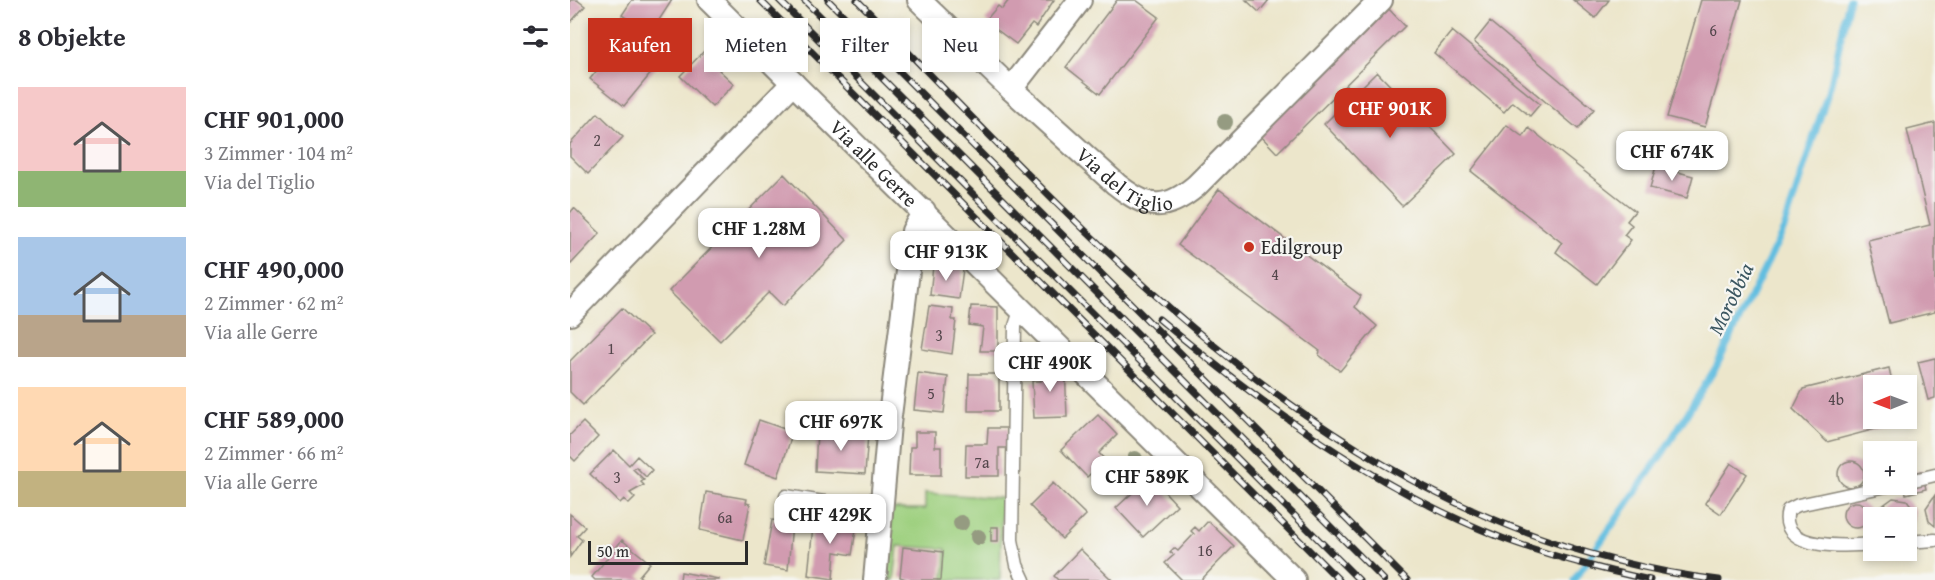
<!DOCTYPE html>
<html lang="de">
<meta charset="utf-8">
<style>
:root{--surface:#fff;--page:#f2f2f3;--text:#2b2b33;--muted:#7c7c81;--accent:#c8321e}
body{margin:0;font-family:"Gentium Book Plus",serif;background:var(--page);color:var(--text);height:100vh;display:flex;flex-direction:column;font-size:22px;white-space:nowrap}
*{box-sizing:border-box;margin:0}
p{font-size:20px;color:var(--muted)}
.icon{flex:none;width:33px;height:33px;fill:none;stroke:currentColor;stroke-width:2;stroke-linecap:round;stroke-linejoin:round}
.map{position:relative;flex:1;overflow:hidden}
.drawer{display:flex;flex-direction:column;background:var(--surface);width:570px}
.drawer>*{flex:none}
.guide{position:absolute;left:18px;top:18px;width:570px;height:54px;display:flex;gap:12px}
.needle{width:39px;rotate:269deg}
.controls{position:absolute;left:1293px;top:375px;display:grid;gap:12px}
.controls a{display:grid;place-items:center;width:54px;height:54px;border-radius:0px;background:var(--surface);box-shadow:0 3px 9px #0003;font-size:30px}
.scale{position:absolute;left:18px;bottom:15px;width:160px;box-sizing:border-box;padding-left:6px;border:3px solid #2b2b2b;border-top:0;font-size:16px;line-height:21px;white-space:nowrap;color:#2b2b2b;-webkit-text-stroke:4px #f6f6f2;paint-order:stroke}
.price{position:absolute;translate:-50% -51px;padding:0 14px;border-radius:12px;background:#fff;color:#222;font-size:20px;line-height:39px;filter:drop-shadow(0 2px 3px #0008)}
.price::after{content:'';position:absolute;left:50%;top:36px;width:18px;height:14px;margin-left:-9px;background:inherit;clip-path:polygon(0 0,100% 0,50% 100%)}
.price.active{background:var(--accent);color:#fff}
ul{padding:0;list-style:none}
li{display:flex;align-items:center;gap:18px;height:150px;padding:0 18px}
li span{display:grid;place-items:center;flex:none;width:168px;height:120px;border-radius:0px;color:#555}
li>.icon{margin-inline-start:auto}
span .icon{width:72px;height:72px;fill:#fffc;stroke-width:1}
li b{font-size:26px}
h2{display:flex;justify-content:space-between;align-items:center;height:72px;padding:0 18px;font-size:26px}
.pill{padding:0 21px;border-radius:0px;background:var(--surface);box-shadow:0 3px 9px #0003;font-size:21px;line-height:54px}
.pill.active{background:var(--accent);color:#fff}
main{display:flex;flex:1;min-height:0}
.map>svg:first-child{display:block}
</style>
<main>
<section class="drawer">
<h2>8 Objekte<svg class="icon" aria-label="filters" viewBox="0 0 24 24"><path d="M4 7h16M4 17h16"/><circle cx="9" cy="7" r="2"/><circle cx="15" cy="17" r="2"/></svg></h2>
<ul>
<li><span style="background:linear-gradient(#f6c9c9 70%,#8fb573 0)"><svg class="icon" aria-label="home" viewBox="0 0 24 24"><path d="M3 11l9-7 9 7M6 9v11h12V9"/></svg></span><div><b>CHF 901,000</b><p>3 Zimmer · 104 m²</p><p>Via del Tiglio</p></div></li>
<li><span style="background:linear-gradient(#a9c7e8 65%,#b9a48a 0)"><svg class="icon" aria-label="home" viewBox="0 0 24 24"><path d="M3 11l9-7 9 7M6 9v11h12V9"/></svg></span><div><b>CHF 490,000</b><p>2 Zimmer · 62 m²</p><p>Via alle Gerre</p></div></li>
<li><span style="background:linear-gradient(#ffd9b3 70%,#c2b280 0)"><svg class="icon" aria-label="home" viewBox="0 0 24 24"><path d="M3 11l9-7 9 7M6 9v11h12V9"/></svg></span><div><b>CHF 589,000</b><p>2 Zimmer · 66 m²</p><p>Via alle Gerre</p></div></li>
</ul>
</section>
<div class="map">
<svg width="1365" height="580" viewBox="0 0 1365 580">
<rect width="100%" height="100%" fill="#f6f6f2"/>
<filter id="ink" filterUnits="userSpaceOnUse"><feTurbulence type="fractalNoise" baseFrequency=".0167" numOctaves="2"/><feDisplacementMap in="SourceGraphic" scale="12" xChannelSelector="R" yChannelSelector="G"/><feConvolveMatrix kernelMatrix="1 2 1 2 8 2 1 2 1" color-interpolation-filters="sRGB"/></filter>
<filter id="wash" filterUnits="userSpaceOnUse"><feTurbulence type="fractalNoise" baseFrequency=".008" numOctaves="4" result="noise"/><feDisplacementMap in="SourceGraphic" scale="24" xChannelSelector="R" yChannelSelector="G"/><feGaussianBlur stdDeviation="1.35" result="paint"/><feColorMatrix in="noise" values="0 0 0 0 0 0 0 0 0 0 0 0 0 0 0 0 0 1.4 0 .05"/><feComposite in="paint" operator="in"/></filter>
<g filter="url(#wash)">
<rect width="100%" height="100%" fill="#ece6cb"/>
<path fill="#9ed07f" stroke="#647e55" stroke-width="1.5" d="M355,493l77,5 -2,82h-56l2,-31 -48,-3 -4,34h-11l8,-71h34z"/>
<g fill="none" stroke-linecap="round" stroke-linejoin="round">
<path stroke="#62bee0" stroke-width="7" d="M1004,580l90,-129 52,-84 68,-138 47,-146 18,-83"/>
</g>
<g id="blocks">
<path fill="#d19bb0" d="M0,0h7l8,6 -15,17z
M62,0h40l-22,34 -28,-19z
M439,0h45l-18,27 -4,-3 -16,20 -31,-23 13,-15 4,3z
M547,0h19l23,17 -59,77 -34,-27z
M676,0h23l-10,12z
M1003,0h36l-14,18z
M1131,0h41l-37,127 -38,-10z
M816,6l19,20 -128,127 -19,-20z
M920,22l104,87 -16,20 -104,-87z
M882,31l88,73 -10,12 -17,-14 -9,10 -70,-59z
M53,38l34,28 -33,40 -34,-27z
M135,50l17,17 -3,3 15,14 -22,23 -32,-31z
M807,72l79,82 -54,52 -78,-82z
M28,113l25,24 -35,37 -18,-18v-12z
M1365,123v189l-46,11 -21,-83 62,-15 -23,-95z
M937,125l16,12 6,-9 106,83 -8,10 5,4 -8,10 7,5 -34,44 -41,-32 6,-9 -91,-72z
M1086,166l37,10 -6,22 -37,-10z
M214,174l63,66 -64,66 -14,-14 -49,49 -51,-50z
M649,189l142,107 -6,11 22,19 -37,45 -21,-16 1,-4 -142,-106z
M4,208l26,25 -30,32v-52z
M363,266l30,3 -4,30 -29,-4z
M359,306l24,3 -1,11h4l-4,34 -30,-5z
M401,306l27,1v44h-18l3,-24 -14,-2z
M52,308l29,27 -68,70 -13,-13v-31z
M1365,358v40l-7,2 -10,-38z
M495,365l2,52 -33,1 -2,-37h9v-15z
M1319,368l4,18h-19v32h27l1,4 -75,20 -34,-33 10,-20z
M348,373l30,4 -4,36 -30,-3z
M399,374h30v37h-31z
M528,415l19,20 -18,18 6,7 -18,17 -26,-27z
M189,420l34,12 -15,45 -34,-12z
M13,422l15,15 -23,24 -5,-5v-21z
M418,428h20v20h-9v28h-34l1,-32h21z
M247,431l51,3 -3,40 -50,-3z
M345,432h20v15h6v28h-32l1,-28h5z
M44,450l15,15 8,-9 15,14 -6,7 -10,-10 -3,2 11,11 -3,2 3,3 -14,8 5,5 -6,6 -5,-5 -4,4 -30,-29z
M1268 474a13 13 0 1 1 26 0a13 13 0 1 1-26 0Z
M1161,463l16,11 -26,40 -16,-11z
M1352,471l4,18 -20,5 -2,-10h2v-10z
M583,479l24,26 -34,32 -27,-29 27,-25 2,3z
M483,483l33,32 -24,24 -32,-33z
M136,492l41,7 -1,4 4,1 -7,36 -43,-10z
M1365,495v31l-6,-5 -3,-13z
M1323,498l14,2 8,11 -3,14 -6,6v-13h-27l3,-12z
M1273 515a13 13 0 1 1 26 0a13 13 0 1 1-26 0Z
M0,514l15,13 -8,9 5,4 -12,17z
M244,516l43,7 -5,32 -17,-3 -2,27 -25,-4z
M202,520l20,3 -4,47 -24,-4z
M638,521l26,25 -33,34h-19l-17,-17 9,-8 -4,-3 4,-4 4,3 16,-17 -3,-3 4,-4 4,4z
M421,527h7v14h-7z
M52,540l28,23 -11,13 5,4h-49l-3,-3z
M333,547l40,5 -2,28h-33l-8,-3z
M510,549l32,31h-54l-4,-4z
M111,572l38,7v1h-39z"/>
</g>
</g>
<g filter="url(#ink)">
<use href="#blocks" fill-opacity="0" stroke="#8c887b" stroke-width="1.5"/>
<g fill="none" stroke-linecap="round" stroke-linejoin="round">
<defs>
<path id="lane" d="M451,308l-6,18 -3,214 5,25 7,15
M1336,482l29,-7
M216,496l94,15
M1336,542l29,-2
M1304,544c-23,2 -98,8 -86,-34l10,-5 98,-21"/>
<g id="street">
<path id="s1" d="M139,0l585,580"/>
<path id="s2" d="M349,0l92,89 105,95c31,25 49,28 80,2l185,-186"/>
<path d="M441,89l69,-89"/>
<path d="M0,314l223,-231"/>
<path d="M305,580l14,-156 24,-193 11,-20"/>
</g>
</defs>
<use href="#lane" stroke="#8c887b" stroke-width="15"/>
<use href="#street" stroke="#8c887b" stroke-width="26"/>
<use href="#lane" stroke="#fff" stroke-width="12"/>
<use href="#street" stroke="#fff" stroke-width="22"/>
<defs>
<path id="rail" d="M190,0l579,580
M209,0l580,580
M234,0l580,580
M258,0l579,580
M287,0c250,253 487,533 862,580
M589,319c105,87 215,169 343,219 48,18 98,31 148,42"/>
</defs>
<use href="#rail" stroke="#2b2b2b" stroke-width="7"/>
<use href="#rail" stroke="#f6f6f2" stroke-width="4.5" stroke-dasharray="14" stroke-linecap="butt"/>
</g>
<g fill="#959b81">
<circle cx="655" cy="122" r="8"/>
<circle cx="565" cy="459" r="8"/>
<circle cx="391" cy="523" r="8"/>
<circle cx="408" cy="537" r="8"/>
</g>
</g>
<circle fill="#c8321e" stroke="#f6f6f2" stroke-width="2" cx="679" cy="247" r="6"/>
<g text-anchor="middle" stroke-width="4.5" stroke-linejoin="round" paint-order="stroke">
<g font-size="16" fill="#54474c">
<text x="1143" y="36">6</text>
<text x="27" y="146">2</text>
<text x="705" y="280">4</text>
<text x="369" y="341">3</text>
<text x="41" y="354">1</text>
<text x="361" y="399">5</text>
<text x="1266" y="405">4b</text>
<text x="412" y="468">7a</text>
<text x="47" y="483">3</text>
<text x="155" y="523">6a</text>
<text x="635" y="556">16</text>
</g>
<g font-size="20" fill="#2b2b2b" stroke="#f6f6f2">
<text dy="7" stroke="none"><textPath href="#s1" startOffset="232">Via alle Gerre</textPath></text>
<text dy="7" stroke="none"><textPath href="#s2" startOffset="276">Via del Tiglio</textPath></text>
</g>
<g font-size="20" fill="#2b2b2b" stroke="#f6f6f2" text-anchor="start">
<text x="691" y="254">Edilgroup</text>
</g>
<g font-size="21" font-style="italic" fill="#3c5761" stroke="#f6f6f2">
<text transform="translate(1161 299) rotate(-64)" y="7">Morobbia</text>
</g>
</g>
</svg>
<div class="controls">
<a><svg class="needle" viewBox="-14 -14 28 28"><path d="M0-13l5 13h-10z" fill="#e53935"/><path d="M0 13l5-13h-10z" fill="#7c7c81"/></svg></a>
<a>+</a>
<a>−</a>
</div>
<div class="scale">50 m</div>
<b class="price active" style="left:820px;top:139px">CHF 901K</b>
<b class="price" style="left:1102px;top:182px">CHF 674K</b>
<b class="price" style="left:189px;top:259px">CHF 1.28M</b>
<b class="price" style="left:376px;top:282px">CHF 913K</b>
<b class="price" style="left:480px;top:393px">CHF 490K</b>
<b class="price" style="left:271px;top:452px">CHF 697K</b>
<b class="price" style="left:577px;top:507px">CHF 589K</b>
<b class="price" style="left:260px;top:545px">CHF 429K</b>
<div class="guide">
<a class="pill active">Kaufen</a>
<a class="pill">Mieten</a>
<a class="pill">Filter</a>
<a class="pill">Neu</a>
</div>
</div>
</main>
